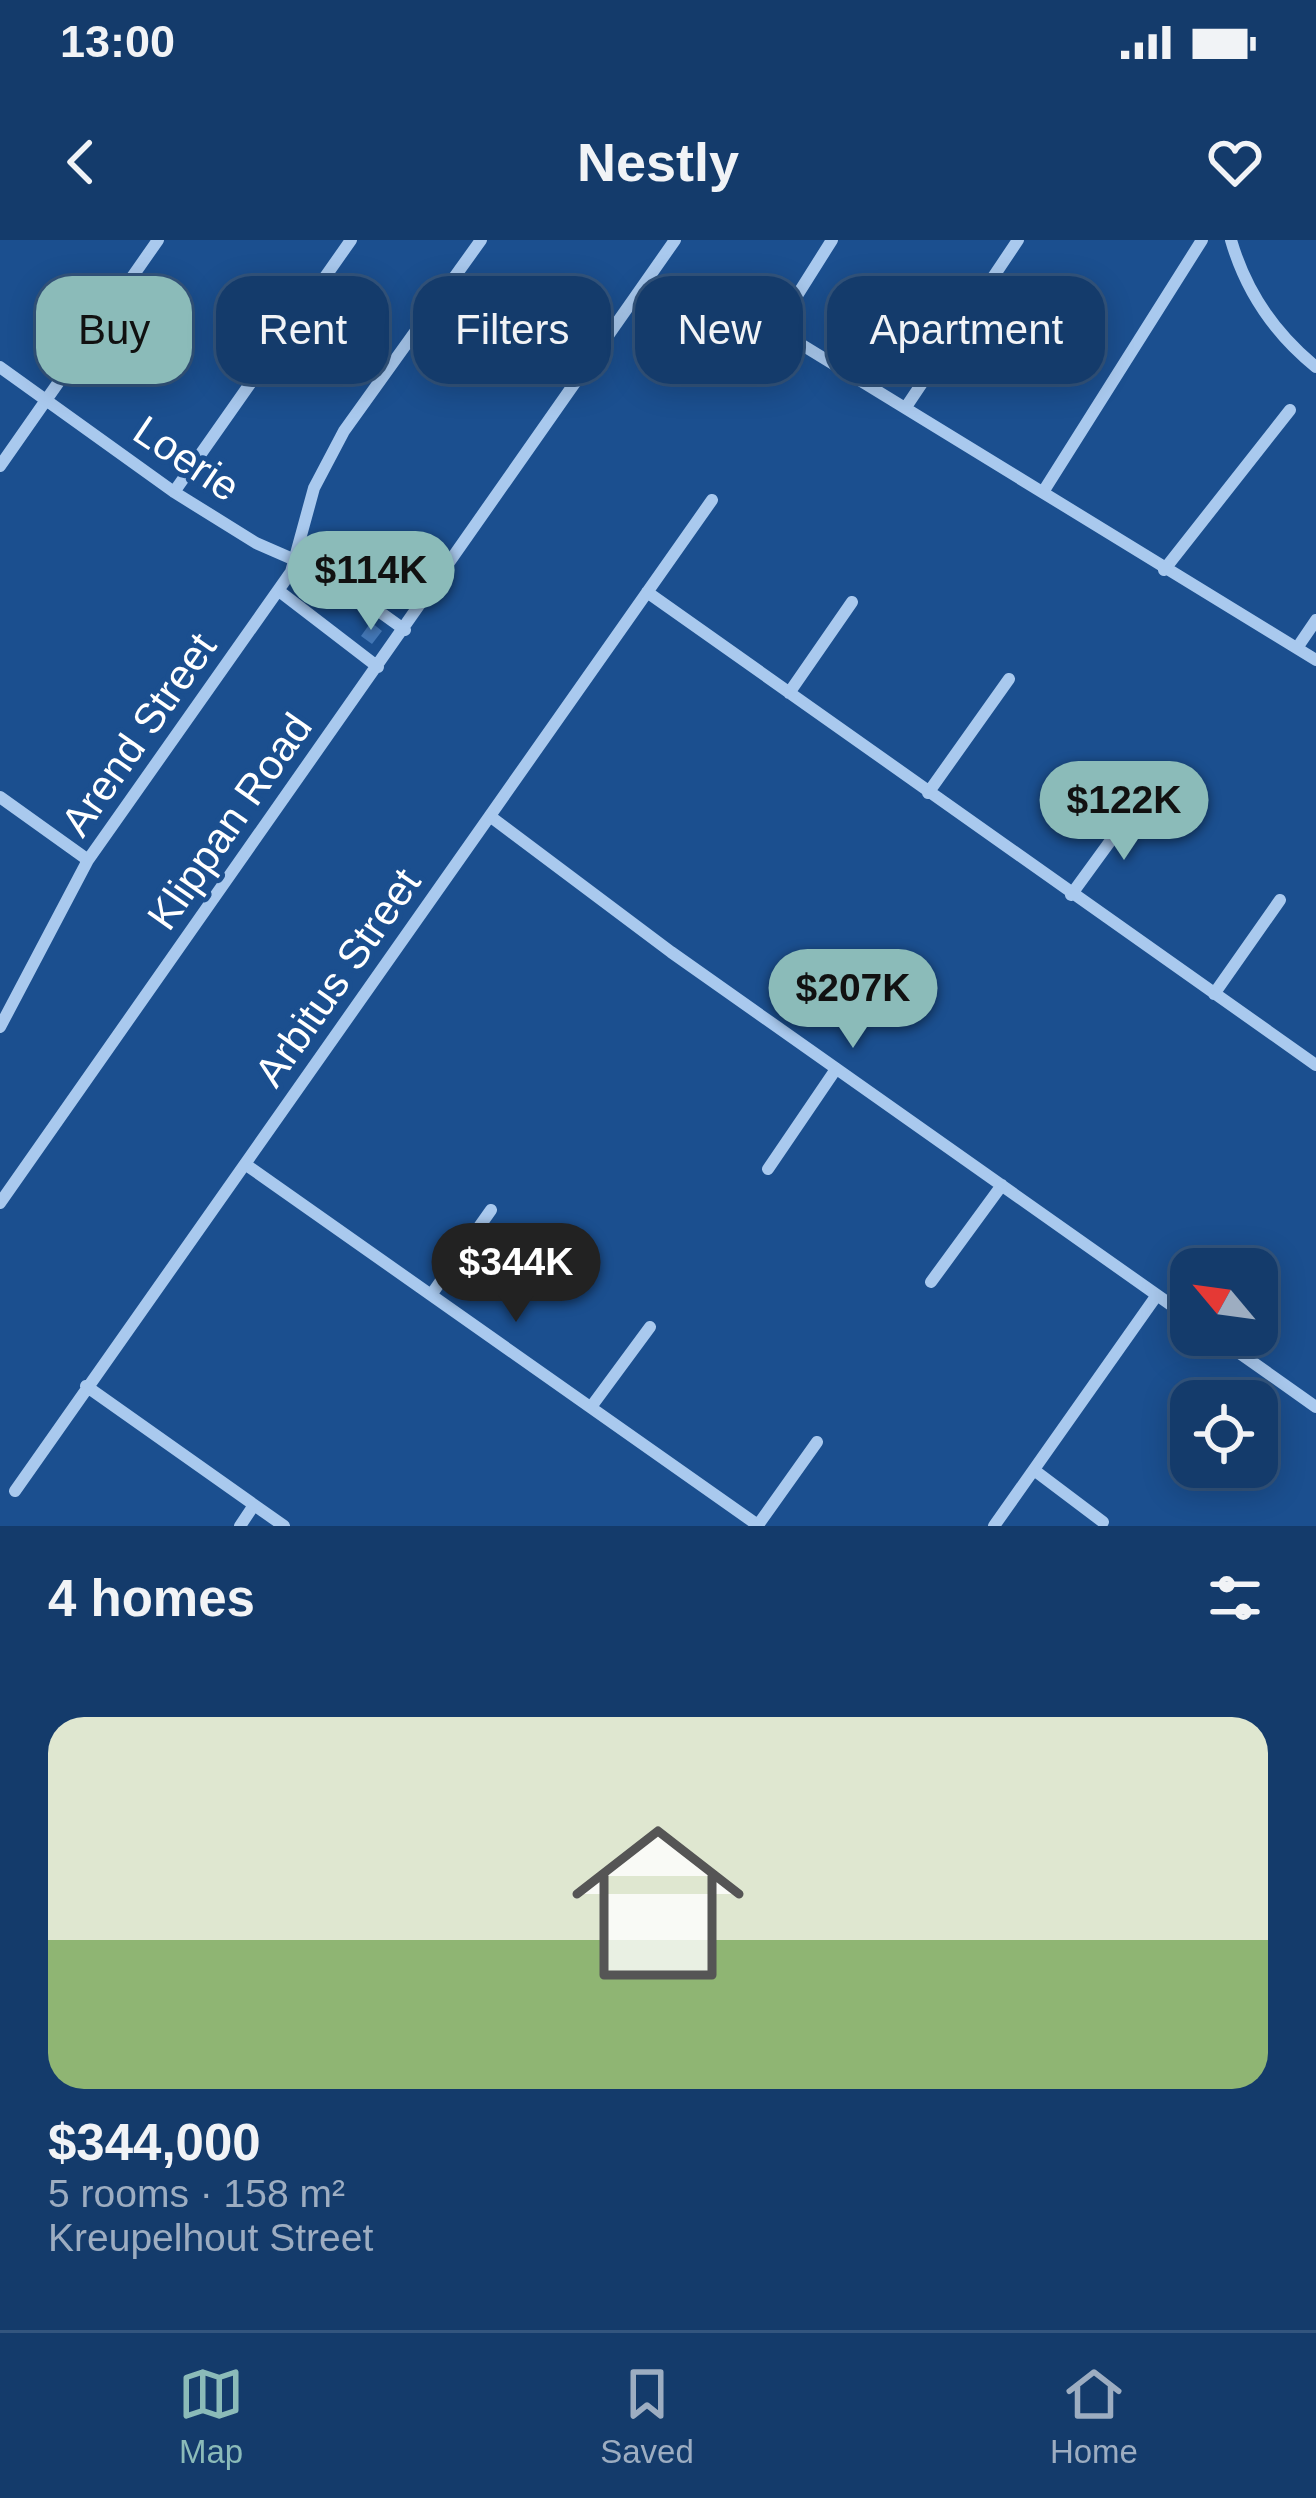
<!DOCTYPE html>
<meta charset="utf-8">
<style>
:root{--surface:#143b6b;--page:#1d4271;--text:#f1f3f6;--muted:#9dadc1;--line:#33557e;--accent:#8bbbb9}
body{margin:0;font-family:Helvetica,sans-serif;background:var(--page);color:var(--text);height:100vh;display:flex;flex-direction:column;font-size:45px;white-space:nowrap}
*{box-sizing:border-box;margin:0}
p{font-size:39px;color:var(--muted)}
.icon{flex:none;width:66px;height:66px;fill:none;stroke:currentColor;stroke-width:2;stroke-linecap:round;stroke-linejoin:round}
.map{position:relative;height:1286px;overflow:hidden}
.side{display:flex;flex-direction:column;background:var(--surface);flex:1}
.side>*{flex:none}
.top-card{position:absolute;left:36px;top:36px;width:1245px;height:108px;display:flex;gap:24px}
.needle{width:78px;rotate:299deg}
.buttons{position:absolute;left:1170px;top:1008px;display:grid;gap:24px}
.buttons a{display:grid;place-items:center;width:108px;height:108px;border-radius:24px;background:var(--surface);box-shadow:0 6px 30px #0003,0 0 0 3px var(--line);font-size:60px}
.price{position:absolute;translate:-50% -102px;padding:0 27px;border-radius:42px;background:var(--accent);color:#111;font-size:39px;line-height:78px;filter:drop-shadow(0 3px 6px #0008)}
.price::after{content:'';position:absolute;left:50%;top:72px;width:36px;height:27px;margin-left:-18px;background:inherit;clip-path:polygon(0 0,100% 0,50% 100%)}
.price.current{background:#222;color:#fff}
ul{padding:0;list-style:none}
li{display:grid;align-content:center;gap:24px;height:636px;padding:0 48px}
li span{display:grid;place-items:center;height:372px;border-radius:36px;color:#555}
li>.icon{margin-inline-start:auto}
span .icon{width:216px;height:216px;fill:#fffc;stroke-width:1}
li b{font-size:51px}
h2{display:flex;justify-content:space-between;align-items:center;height:144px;padding:0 48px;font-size:51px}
.tag{padding:0 42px;border-radius:36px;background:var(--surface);box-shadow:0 6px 30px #0003,0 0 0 3px var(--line);font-size:42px;line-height:108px}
.tag.current{background:var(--accent);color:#111}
.status{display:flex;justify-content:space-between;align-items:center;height:84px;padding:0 60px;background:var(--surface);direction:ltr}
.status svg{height:33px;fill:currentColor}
header{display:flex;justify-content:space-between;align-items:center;height:156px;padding:0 48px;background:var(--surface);font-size:54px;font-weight:800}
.tabs{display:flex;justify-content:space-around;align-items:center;height:168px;border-top:3px solid var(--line);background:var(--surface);font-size:33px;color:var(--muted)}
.tabs a{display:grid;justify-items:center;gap:6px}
.tabs .current{color:var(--accent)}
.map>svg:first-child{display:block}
</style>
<div class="status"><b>13:00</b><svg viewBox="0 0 49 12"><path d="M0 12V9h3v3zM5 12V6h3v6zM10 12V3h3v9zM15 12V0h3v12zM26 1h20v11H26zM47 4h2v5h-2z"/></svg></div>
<header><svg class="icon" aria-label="back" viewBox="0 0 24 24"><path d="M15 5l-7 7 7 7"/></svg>Nestly<svg class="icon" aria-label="heart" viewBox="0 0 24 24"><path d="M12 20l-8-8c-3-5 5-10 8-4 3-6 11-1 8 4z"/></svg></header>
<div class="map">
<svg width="1316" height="1286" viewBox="0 0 1316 1286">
<rect width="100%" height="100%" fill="#1b4f8f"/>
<path fill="#4478b7" d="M371,382l11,9 -10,13 -11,-8z"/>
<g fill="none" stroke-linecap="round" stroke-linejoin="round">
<path stroke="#a9c9ee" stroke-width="12" d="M832,0l-46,73 -1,14 9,13 522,320
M1231,0c15,52 43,93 85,127
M0,127l174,125 82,51 71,31 78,56
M906,167l112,-167
M0,226l158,-226
M174,252l177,-252
M1043,252l159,-252
M1164,330l126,-160
M279,351l99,76
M647,352l669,473
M1297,408l19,-28
M789,453l63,-91
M928,553l81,-114
M0,557l88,63
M491,577l180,135 520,367
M1071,655l67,-92
M1214,754l66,-94
M0,787l88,-167 203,-288 23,-84 30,-57 137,-191
M245,924l514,362
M768,929l68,-100
M0,963l675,-963
M931,1042l71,-97
M431,1055l60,-85
M1214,1095l102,72
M86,1146l198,140
M591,1167l59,-80
M1034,1230l69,52
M15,1251l697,-991
M758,1285l59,-83
M240,1286l14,-21
M994,1286l163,-231"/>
</g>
<g text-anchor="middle" stroke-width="10" stroke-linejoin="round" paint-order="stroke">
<g font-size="42" fill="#fff" stroke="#1b4f8f">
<text transform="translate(187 218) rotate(34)" y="15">Loerie</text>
<text transform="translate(138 494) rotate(-55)" y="15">Arend Street</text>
<text transform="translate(229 581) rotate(-55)" y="15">Klippan Road</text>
<text transform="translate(337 737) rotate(-55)" y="15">Arbitus Street</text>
</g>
</g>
</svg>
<div class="buttons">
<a><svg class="needle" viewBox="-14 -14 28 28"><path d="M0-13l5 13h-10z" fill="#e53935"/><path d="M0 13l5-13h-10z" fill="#9dadc1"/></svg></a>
<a><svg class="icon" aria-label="locate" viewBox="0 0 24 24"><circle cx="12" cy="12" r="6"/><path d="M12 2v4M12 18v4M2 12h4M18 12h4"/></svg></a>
</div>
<b class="price" style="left:371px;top:393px">$114K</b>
<b class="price" style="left:1124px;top:623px">$122K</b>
<b class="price" style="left:853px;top:811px">$207K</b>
<b class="price current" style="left:516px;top:1085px">$344K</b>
<div class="top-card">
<a class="tag current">Buy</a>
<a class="tag">Rent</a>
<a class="tag">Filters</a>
<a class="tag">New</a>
<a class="tag">Apartment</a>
</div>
</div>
<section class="side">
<h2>4 homes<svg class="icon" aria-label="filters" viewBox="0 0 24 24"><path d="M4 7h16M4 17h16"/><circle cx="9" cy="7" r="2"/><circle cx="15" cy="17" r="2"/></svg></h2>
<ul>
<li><span style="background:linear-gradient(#dfe7d0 60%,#8fb573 0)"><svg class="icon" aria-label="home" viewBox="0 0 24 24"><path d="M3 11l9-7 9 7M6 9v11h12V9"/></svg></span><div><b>$344,000</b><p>5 rooms · 158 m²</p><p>Kreupelhout Street</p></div></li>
</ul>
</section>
<nav class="tabs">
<a class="current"><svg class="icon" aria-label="map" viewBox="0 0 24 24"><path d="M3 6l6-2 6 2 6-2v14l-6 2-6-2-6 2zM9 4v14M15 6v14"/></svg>Map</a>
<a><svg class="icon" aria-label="saved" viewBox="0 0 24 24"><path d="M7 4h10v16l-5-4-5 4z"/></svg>Saved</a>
<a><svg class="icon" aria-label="home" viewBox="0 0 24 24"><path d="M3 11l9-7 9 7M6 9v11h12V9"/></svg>Home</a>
</nav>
